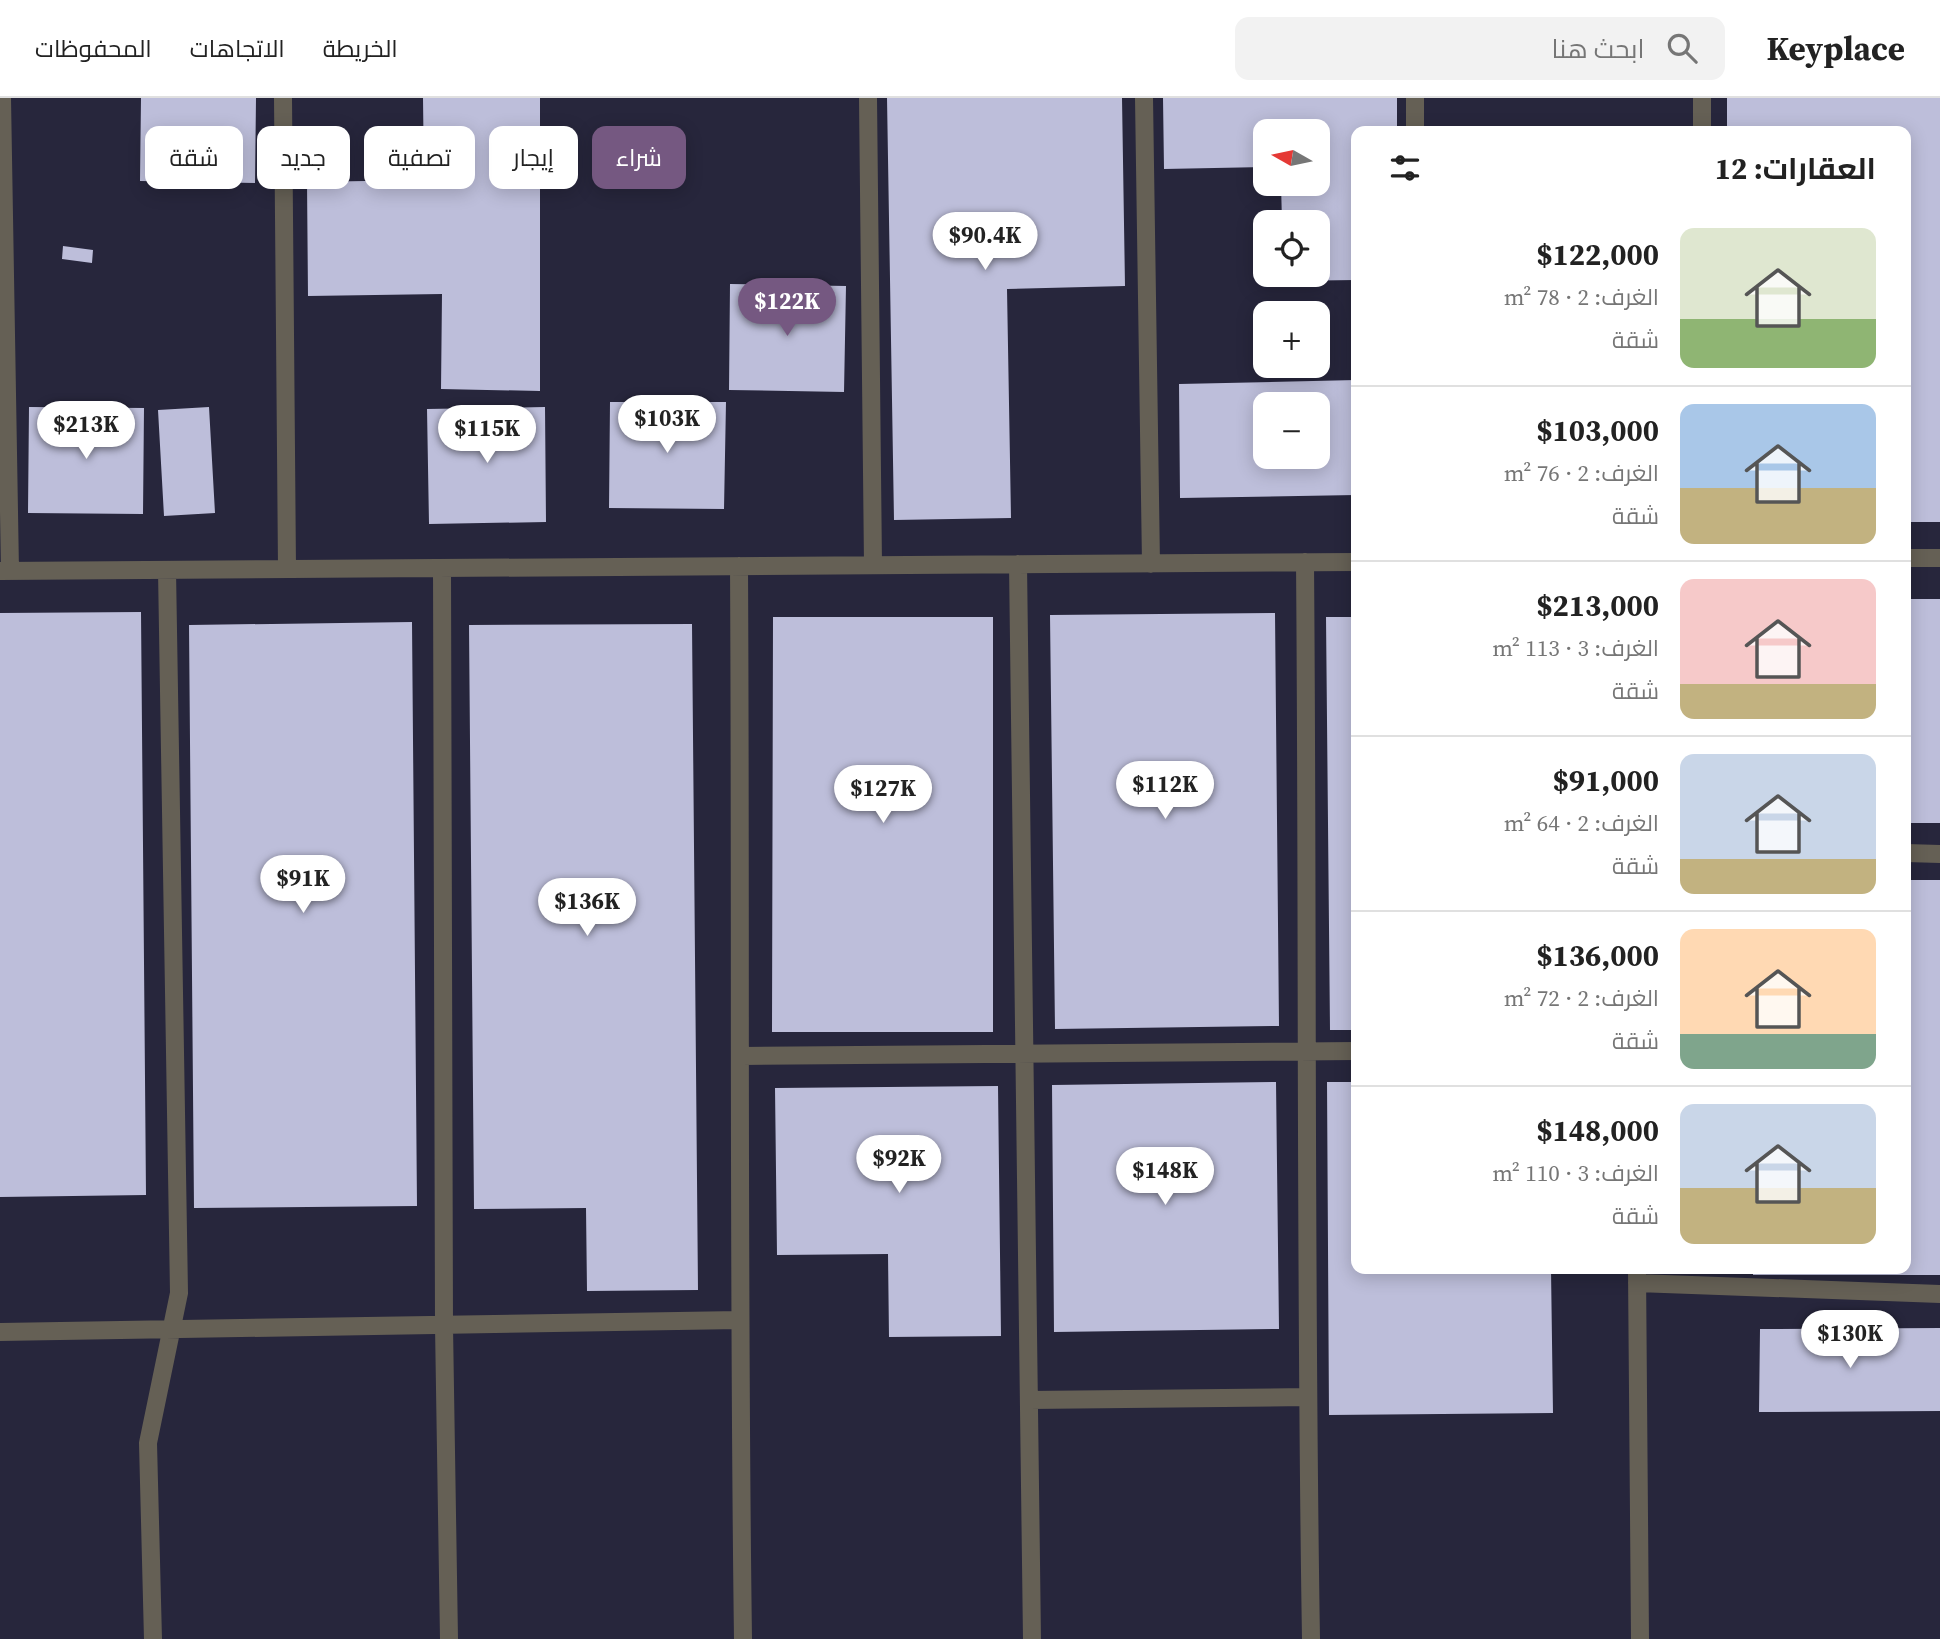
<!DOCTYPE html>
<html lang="ar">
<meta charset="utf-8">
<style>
:root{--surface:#fff;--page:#f2f2f2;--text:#222;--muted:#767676;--line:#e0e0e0;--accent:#755881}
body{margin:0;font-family:"Source Serif 4",Cairo,serif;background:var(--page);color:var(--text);direction:rtl;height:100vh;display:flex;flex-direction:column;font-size:26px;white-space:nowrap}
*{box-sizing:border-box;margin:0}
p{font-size:23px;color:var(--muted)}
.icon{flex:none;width:38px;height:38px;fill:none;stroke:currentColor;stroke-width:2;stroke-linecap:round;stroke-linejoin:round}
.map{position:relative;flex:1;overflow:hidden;direction:ltr}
.sheet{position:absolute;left:1351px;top:28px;width:560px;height:1148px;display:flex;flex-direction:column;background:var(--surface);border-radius:14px;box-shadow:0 4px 18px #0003;direction:rtl}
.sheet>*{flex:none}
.banner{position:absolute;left:21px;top:28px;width:665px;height:63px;direction:rtl;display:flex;gap:14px}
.needle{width:46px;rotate:279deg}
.fabs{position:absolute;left:1253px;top:21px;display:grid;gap:14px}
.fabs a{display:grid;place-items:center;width:77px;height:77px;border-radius:14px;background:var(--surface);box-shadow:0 4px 18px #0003;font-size:35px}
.price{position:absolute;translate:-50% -60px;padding:0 16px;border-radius:24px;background:#fff;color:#222;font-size:23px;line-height:46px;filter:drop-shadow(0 2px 4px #0008)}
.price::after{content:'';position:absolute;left:50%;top:42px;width:21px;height:16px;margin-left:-10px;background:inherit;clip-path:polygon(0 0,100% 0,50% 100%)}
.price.current{background:var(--accent);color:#fff}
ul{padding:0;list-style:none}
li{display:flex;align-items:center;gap:21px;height:175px;padding:0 35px}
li+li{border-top:2px solid var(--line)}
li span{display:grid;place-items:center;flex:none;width:196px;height:140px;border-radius:14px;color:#555}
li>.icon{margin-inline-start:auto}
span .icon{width:84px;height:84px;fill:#fffc;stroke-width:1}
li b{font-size:30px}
h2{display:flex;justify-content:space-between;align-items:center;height:84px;padding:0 35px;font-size:30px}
.tag{padding:0 24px;border-radius:14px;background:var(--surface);box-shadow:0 4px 18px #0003;font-size:24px;line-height:63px}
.tag.current{background:var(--accent);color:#fff}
header{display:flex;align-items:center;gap:42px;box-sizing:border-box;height:98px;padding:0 35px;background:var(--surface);border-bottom:2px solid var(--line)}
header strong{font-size:33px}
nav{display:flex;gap:38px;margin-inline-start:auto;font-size:24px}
.search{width:490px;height:63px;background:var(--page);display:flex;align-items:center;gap:18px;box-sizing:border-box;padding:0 24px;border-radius:14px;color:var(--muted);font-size:26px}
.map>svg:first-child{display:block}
</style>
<header>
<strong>Keyplace</strong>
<div class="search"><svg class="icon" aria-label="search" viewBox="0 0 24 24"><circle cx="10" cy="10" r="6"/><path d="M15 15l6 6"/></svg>ابحث هنا</div>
<nav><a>الخريطة</a><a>الاتجاهات</a><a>المحفوظات</a></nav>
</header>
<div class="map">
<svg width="1940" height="1541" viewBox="0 0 1940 1541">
<rect width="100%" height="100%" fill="#27263c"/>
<path fill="#bdbeda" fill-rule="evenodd" d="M141,0h115l-1,85 -115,-2z
M423,0h117v293l-99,-2 1,-95 -134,2 -1,-114 117,-2z
M887,0h235l3,188 -118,3 4,229 -117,2z
M1163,0h234v33h-41v149l-73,1v-6h35v-53h-36l-1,-38h37v-53h-53v36l-101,2z
M1727,0h213v424h-34v-391h-179z
M63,148l30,4 -1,13 -30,-4z
M730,186l116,2 -2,106 -115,-2z
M1356,282v115l-176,3 -1,-114zM1265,306h53v53h-53z
M610,304h116l-2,107 -115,-1z
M29,309l115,1 -1,106 -115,-1z
M209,309l6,106 -51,3 -6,-106z
M545,309l1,115 -117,2 -2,-115z
M1906,501h34v224h-34z
M141,514l5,583 -146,2v-584z
M1275,515l4,413 -224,3 -5,-414z
M773,519h220v415h-221z
M1326,519h30v413h-26z
M412,524l5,584 -223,2 -5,-583z
M692,526l6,666 -111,1 -1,-83 -112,1 -5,-584z
M1906,782h34v395h-187v-6h153z
M1276,984l3,247 -225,3 -2,-247z
M1327,984h29v187h195l2,144 -224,2z
M998,988l3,250 -112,1 -1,-83 -111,1 -2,-167z
M1940,1230v83l-181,1 1,-83z"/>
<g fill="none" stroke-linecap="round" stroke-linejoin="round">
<path stroke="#656055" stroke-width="18" d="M2,0l8,473
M283,0l4,471
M868,0l5,467
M1144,0l7,466
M1702,0v33
M1415,33v-33
M1906,460h34
M1305,464c3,359 0,718 6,1077
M1018,466l14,1075
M739,468c2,358 -1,715 4,1073
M442,470l2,758 5,313
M0,473l1356,-9
M1906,755l34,1
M742,958l614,-5
M1637,1171l3,370
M1637,1185l303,11
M0,1234l739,-12
M1029,1302l278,-3
M153,1541l-5,-196 31,-150 -12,-723"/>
</g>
</svg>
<div class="fabs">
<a><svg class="needle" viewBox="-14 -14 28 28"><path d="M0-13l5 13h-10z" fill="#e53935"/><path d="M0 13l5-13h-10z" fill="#767676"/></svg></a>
<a><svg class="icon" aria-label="locate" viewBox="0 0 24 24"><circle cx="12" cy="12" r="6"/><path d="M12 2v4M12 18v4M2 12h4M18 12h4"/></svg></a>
<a>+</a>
<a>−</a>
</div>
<b class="price" style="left:985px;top:174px">$90.4K</b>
<b class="price current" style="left:787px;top:240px">$122K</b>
<b class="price" style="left:667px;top:357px">$103K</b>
<b class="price" style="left:86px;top:363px">$213K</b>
<b class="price" style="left:487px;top:367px">$115K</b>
<b class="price" style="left:1165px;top:723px">$112K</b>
<b class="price" style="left:883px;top:727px">$127K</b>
<b class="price" style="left:303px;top:817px">$91K</b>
<b class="price" style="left:587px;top:840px">$136K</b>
<b class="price" style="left:899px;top:1097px">$92K</b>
<b class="price" style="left:1165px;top:1109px">$148K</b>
<b class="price" style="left:1850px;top:1272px">$130K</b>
<div class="banner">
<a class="tag current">شراء</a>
<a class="tag">إيجار</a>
<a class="tag">تصفية</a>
<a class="tag">جديد</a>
<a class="tag">شقة</a>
</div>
<section class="sheet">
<h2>العقارات: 12<svg class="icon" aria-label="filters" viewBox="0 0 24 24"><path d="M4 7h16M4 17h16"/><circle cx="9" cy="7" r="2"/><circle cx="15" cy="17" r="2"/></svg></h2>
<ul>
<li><span style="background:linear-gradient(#dfe7d0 65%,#8fb573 0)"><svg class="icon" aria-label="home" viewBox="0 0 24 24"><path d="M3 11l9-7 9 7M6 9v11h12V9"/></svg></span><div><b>$122,000</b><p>الغرف: 2 · 78 m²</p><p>شقة</p></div></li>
<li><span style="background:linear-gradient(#a9c7e8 60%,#c2b280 0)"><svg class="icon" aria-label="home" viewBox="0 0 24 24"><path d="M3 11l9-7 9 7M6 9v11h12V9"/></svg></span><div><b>$103,000</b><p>الغرف: 2 · 76 m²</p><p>شقة</p></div></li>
<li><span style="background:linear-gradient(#f6c9c9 75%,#c2b280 0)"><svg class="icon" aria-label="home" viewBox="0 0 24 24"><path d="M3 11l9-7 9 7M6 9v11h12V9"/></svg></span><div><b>$213,000</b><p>الغرف: 3 · 113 m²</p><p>شقة</p></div></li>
<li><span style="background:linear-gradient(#c9d6e8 75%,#c2b280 0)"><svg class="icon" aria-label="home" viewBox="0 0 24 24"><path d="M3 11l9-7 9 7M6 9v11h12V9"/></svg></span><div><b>$91,000</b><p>الغرف: 2 · 64 m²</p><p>شقة</p></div></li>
<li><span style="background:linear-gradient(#ffd9b3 75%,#7fa58c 0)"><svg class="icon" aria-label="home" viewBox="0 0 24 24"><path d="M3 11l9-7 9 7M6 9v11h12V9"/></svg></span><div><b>$136,000</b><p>الغرف: 2 · 72 m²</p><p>شقة</p></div></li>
<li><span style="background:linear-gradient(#c9d6e8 60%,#c2b280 0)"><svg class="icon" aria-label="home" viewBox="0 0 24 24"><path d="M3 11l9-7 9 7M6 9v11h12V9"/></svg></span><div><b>$148,000</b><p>الغرف: 3 · 110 m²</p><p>شقة</p></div></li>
</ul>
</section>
</div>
